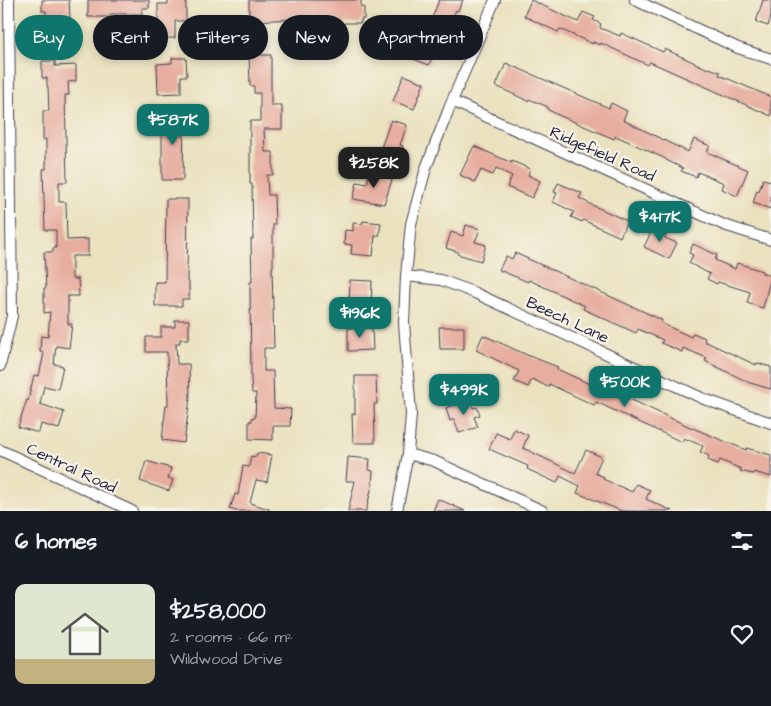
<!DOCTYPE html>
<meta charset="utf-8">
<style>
:root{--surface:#171b24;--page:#242831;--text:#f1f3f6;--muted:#9ea1a6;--accent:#0f766e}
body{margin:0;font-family:"Architects Daughter",sans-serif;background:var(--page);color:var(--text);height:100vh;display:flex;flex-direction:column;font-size:19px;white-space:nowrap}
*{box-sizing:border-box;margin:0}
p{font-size:16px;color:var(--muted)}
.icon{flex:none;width:28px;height:28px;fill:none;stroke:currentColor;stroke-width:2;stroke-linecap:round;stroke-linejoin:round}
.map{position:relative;height:511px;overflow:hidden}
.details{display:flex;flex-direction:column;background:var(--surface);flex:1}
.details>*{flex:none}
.hud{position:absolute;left:15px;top:15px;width:500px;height:45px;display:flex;gap:10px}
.price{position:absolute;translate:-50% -42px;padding:0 11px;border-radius:10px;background:var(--accent);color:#fff;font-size:16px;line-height:32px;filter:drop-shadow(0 1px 2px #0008)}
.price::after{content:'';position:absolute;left:50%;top:30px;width:15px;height:11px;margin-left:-8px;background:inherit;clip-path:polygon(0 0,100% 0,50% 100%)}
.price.active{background:#222;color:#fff}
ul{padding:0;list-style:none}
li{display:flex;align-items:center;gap:15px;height:125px;padding:0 15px}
li span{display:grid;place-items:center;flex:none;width:140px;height:100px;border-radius:10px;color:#555}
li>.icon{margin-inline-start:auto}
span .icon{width:60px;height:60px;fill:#fffc;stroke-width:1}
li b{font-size:21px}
h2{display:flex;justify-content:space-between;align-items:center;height:60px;padding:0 15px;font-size:21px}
.chip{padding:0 18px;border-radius:22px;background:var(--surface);box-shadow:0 2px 8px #0003;font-size:18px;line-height:45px}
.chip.active{background:var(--accent);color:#fff}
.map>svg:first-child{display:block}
</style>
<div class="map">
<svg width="771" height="511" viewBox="0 0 771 511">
<rect width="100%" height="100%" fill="#f7f3e8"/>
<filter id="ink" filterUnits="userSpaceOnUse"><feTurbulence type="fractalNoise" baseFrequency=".02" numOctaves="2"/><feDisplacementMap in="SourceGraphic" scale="10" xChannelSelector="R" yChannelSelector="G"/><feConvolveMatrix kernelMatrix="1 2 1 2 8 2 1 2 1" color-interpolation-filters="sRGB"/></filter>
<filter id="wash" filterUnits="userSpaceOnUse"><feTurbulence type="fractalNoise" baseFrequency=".0096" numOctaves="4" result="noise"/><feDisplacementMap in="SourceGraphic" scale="20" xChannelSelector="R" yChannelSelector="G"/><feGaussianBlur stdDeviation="1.12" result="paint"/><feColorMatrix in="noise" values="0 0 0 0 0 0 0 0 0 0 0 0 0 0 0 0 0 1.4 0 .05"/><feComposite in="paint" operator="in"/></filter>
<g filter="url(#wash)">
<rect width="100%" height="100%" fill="#eae2bf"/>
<g id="blocks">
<path fill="#e7ad9f" d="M42,0h27l1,18h-24v-7h-4z
M88,0h61v8h-7v6h-32v3h-22z
M168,0h18v21h-11v17h-17v-34h10z
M249,0h112v7h3v12h-3v4h-17v2h-15l-1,-4 -27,1v-3l-52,2z
M439,0h24l-5,11 -2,-1 -7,18 -5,-2 -15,39 -21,-8 11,-26 7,3z
M531,0l47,22 5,-10 12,5 -2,3 8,4 -1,4 20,8 1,-3 42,19 2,-3 43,20 1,-1 11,4 -1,3 52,22v19l-121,-54 -2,3 -47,-22 -1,2 -7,-3v2l-33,-15 -2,3 -34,-16z
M763,0h8v17l-3,9 -12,-4z
M249,55h22v50h11v24h-18l1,23h8v23h-6l1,20h6l1,29h-2v43h-1l2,81h-10v23h9l1,37 17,1 -1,17h-17v14l-24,-1v-18h3v-4l3,1 1,-25h-4l-1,-12 -1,-99h2l-1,-43h2l-1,-55h-2v-63h10v-28h-6v-7h-4z
M172,58h14l1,18h-6v17l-23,1 -1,-30 15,-1z
M42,61h13v5l21,-1v16l-8,1 1,13h-4l2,87h-8v20h7l1,38 21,-1v17h-16v23h6l1,17h-11v28h4l-3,24 -13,-2 -2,18 9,2 -5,23 -14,-3 -4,18 24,8 -5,17 -18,-5 -2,9 -21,-6 9,-27 1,1 6,-26 5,1 5,-23 -4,-1 1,-16 7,1 2,-25 -6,1v-25h2l-2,-36h9v-4h3v-18h-11l-2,-61h3v-30l-3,1v-29h6l-1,-24h-1v-9h-5z
M506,63l103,45 2,-5 16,8 -4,9 65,32 6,-13 16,7 -3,6 41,18 -11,26 -15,-7 2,-6 -26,-11 -2,5 -15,-6 2,-3 -17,-8v-1l-50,-23 -2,3 -58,-25 -9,-5 1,-2 -19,-8 -1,2 -32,-15z
M404,75l20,8 -10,26 -21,-8z
M162,112h22l-1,68h-21z
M391,120l16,5 -7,20 3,1 -6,16 -19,-6z
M474,146l38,17v-2l18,8 -2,6 12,6 -8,17 -25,-11 5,-11 -16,-8 -3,7 -12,-5 -6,12 -15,-7z
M370,171l23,6 -9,27 -31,-5 4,-17 10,2z
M763,179l8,2v28l-18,-6 4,-13 2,1z
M558,183l24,10 -3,5 11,6 37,17 -7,16 -37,-17 -1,2 -11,-5 3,-5 -21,-10 4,-9 -3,-1z
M166,199h22l-1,83h2v17h-7v7h-27v-24h10z
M363,221l18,2 -2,13h-4l-2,20 -22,-2 1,-9 -8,-1 1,-14 8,1v-8l9,1z
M466,225l14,4 -5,13 11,3 -5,16 -24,-7 1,-2 -12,-4 5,-16 12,4z
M654,226l13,6 -2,6 12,5 -8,16 -25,-12z
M693,244l24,11 -2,5 20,9 2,-6 25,8v2l9,3 -8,32 -16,-5 3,-11 -32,-10 -1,2 -10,-5 3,-5 -21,-11 4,-8 -4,-2z
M515,253l147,67 -1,3 30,14 2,-4 12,5 -1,3 52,24v-2l15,4v22l-21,-6 -45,-22 2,-3 -24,-10 -1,4 -21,-9 2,-3 -25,-11 -2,4 -53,-24 2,-3 -56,-26 -1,2 -29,-12 7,-14 6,3z
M350,280l22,1 -1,29 -22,-2z
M175,320h14v19h-9v4h-4l1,21h12l1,34 -6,45 -22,-3 4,-35h2l-1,-53h-21v-15h15v-10h14z
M439,327h25v22h-24z
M348,328h24l1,22 -25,1z
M483,335l44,20 31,12 -1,2 52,24 1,-3 80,37 56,23v-2l25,7v22l-17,-5 -1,2 -13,-3 1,-2 -21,-9 -2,4 -10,-4 1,-4 -9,-4 3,-6 -19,-8 -2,4 -86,-40 -2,3 -45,-21 -1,3 -16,-8 -4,8 -14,-6 5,-10 -43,-21z
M355,376h21l1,28h-3l1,39h-22l-1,-29h3z
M470,399l3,9 4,-1 3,8 -6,2 4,10 -19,6 -5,-14 -4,2 -4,-13z
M514,429l14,6 -5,13 52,25 11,-23 16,7 -7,16 9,4 -1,2 29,13 4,-8 14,6 -4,9 26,12h-50l-45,-18 3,-7 -20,-10 -3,7 -30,-14 1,-3 -39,-17 7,-16 14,6z
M257,453l15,2 -5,27 -11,-2 -6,23 19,6v2h-33l-6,-2 5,-15 3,1 5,-29 6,1 2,-11 5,1z
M348,457l22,2 -1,11 4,1 -1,15 -6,25h-18l7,-30h-9z
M146,461l25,7 -3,10 5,2 -4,11 -29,-10z
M438,499l27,12h-32z"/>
</g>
</g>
<g filter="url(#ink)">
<use href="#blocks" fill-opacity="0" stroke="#403f4f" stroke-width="1"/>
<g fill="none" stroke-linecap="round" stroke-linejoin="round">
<defs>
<path id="street" d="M635,0l103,48 33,11
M452,101l272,124 47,15
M406,276l35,4 34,13 229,106 67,24
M0,366l12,-50 -3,-316
M0,450l132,61
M408,454l26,7 109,50
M397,511l11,-57 3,-40 -7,-91 2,-47 5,-52 15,-56 26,-67 43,-101"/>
</defs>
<use href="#street" stroke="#403f4f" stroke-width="12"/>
<use href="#street" stroke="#fff" stroke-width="10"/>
</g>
</g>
<g text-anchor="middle" stroke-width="4.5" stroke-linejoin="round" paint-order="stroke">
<g font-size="16" fill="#22223b" stroke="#f7f3e8">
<text transform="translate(603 153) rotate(24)" y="6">Ridgefield Road</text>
<text transform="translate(568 319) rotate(25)" y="6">Beech Lane</text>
<text transform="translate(72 467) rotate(25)" y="6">Central Road</text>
</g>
</g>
</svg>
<b class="price" style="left:173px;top:146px">$587K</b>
<b class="price active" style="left:374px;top:189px">$258K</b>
<b class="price" style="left:660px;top:243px">$417K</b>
<b class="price" style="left:360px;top:339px">$196K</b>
<b class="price" style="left:625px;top:408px">$500K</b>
<b class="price" style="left:464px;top:416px">$499K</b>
<div class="hud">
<a class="chip active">Buy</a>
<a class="chip">Rent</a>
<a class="chip">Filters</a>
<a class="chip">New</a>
<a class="chip">Apartment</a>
</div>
</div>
<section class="details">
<h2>6 homes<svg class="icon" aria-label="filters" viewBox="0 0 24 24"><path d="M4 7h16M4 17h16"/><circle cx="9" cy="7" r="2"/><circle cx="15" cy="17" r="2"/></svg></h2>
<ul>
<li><span style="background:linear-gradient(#dfe7d0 75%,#c2b280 0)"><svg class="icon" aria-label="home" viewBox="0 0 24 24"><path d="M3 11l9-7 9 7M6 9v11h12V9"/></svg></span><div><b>$258,000</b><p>2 rooms · 66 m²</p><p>Wildwood Drive</p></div><svg class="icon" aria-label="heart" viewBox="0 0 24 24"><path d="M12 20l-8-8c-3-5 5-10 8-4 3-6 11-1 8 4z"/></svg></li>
</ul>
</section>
